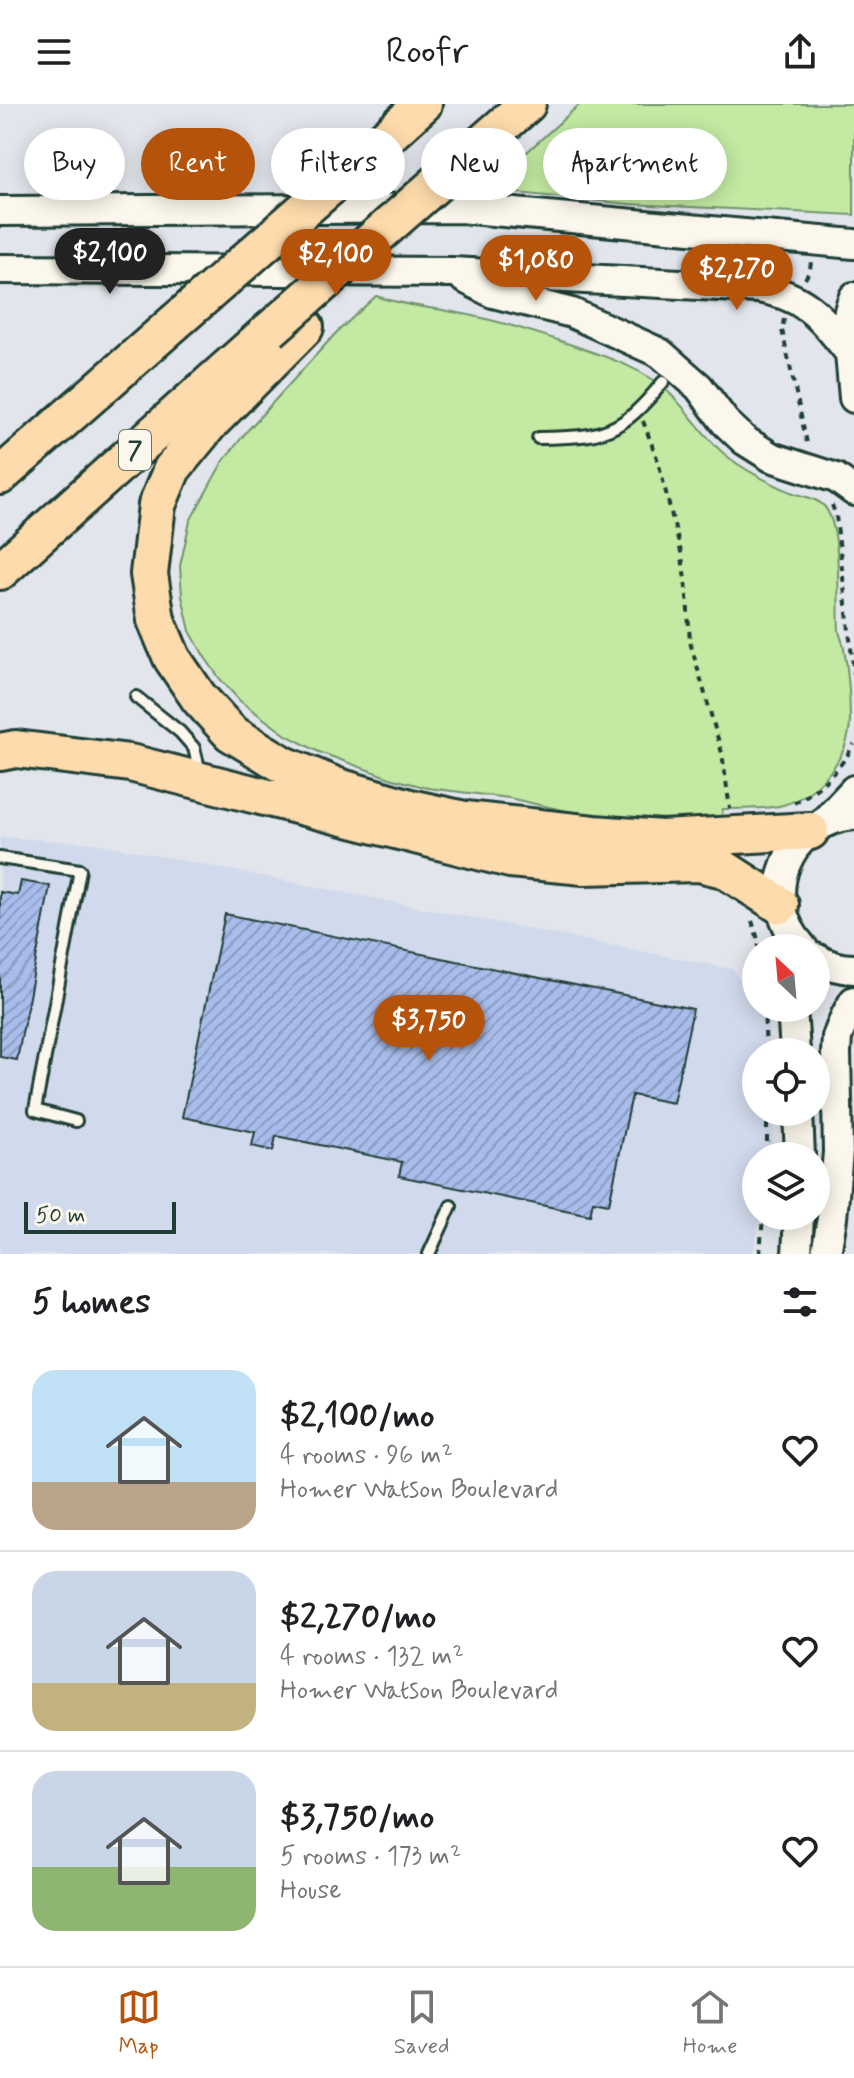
<!DOCTYPE html>
<meta charset="utf-8">
<style>
:root{--surface:#fff;--page:#f6f6f6;--text:#202124;--muted:#757577;--line:#e0e0e0;--accent:#b45309}
body{margin:0;font-family:Mynerve,sans-serif;background:var(--page);color:var(--text);height:100vh;display:flex;flex-direction:column;font-size:30px;white-space:nowrap}
*{box-sizing:border-box;margin:0}
p{font-size:26px;color:var(--muted)}
.icon{flex:none;width:44px;height:44px;fill:none;stroke:currentColor;stroke-width:2;stroke-linecap:round;stroke-linejoin:round}
.map{position:relative;height:1150px;overflow:hidden}
.drawer{display:flex;flex-direction:column;background:var(--surface);flex:1}
.drawer>*{flex:none}
.hud{position:absolute;left:24px;top:24px;width:806px;height:72px;display:flex;gap:16px}
.needle{width:52px;rotate:334deg}
.buttons{position:absolute;left:742px;top:830px;display:grid;gap:16px}
.buttons a{display:grid;place-items:center;width:88px;height:88px;border-radius:50%;background:var(--surface);box-shadow:0 4px 20px #0003;font-size:40px}
.scale{position:absolute;left:24px;bottom:20px;width:152px;box-sizing:border-box;padding-left:8px;border:4px solid #1f3d34;border-top:0;font-size:22px;line-height:28px;white-space:nowrap;color:#1f3d34;-webkit-text-stroke:6px #fbf7ec;paint-order:stroke}
.price{position:absolute;translate:-50% -68px;padding:0 18px;border-radius:28px;background:var(--accent);color:#fff;font-size:26px;line-height:52px;filter:drop-shadow(0 2px 4px #0008)}
.price::after{content:'';position:absolute;left:50%;top:48px;width:24px;height:18px;margin-left:-12px;background:inherit;clip-path:polygon(0 0,100% 0,50% 100%)}
.price.on{background:#222;color:#fff}
ul{padding:0;list-style:none}
li{display:flex;align-items:center;gap:24px;height:200px;padding:0 32px}
li+li{border-top:2px solid var(--line)}
li span{display:grid;place-items:center;flex:none;width:224px;height:160px;border-radius:24px;color:#555}
li>.icon{margin-inline-start:auto}
span .icon{width:96px;height:96px;fill:#fffc;stroke-width:1}
li b{font-size:34px}
h2{display:flex;justify-content:space-between;align-items:center;height:96px;padding:0 32px;font-size:34px}
.pill{padding:0 28px;border-radius:36px;background:var(--surface);box-shadow:0 4px 20px #0003;font-size:28px;line-height:72px}
.pill.on{background:var(--accent);color:#fff}
header{display:flex;justify-content:space-between;align-items:center;height:104px;padding:0 32px;background:var(--surface);font-size:36px;font-weight:600}
.tab-bar{display:flex;justify-content:space-around;align-items:center;height:112px;border-top:2px solid var(--line);background:var(--surface);font-size:22px;color:var(--muted)}
.tab-bar a{display:grid;justify-items:center;gap:4px}
.tab-bar .on{color:var(--accent)}
.map>svg:first-child{display:block}
</style>
<header><svg class="icon" aria-label="menu" viewBox="0 0 24 24"><path d="M4 6h16M4 12h16M4 18h16"/></svg>Roofr<svg class="icon" aria-label="share" viewBox="0 0 24 24"><path d="M12 15V3M7 8l5-5 5 5M5 13v7h14v-7"/></svg></header>
<div class="map">
<svg width="854" height="1150" viewBox="0 0 854 1150">
<defs>
<pattern id="building-hatch" width="6" height="6" patternUnits="userSpaceOnUse" patternTransform="scale(2)"><rect width="6" height="6" fill="#a9bdec"/><path d="M-1 1l2-2M0 6l6-6M5 7l2-2" fill="none" stroke="#899bc0"/></pattern>
</defs>
<rect width="100%" height="100%" fill="#e2e6ec"/>
<filter id="ink" filterUnits="userSpaceOnUse"><feTurbulence type="fractalNoise" baseFrequency=".0125" numOctaves="2"/><feDisplacementMap in="SourceGraphic" scale="16" xChannelSelector="R" yChannelSelector="G"/><feConvolveMatrix kernelMatrix="1 2 1 2 8 2 1 2 1" color-interpolation-filters="sRGB"/></filter>
<g filter="url(#ink)">
<path fill="#d1daec" d="M0,733l95,6 637,126 24,34v5h3l9,13 1,31h-13v60h16l1,34 -2,10h-15v60h4l-7,38h-753z"/>
<path fill="#c3e9a3" stroke="#71936c" stroke-width="2" d="M580,0h274v111l-225,-11 -144,-14z
M376,192c25,9 50,11 77,16 42,7 82,20 122,34 26,9 54,18 77,33 32,21 47,55 76,78 19,15 40,25 63,35 10,4 26,6 33,14 19,21 13,96 15,125 1,5 4,11 5,17 4,23 6,49 6,72 0,36 -32,75 -67,85 -18,5 -40,3 -60,4l-3,15 -118,-5 -93,-21 -81,-10 -38,-10 -71,-26 -33,-17 -46,-34 -20,-22 -16,-23 -14,-25 -8,-35 -2,-30 10,-45 32,-58 25,-32 89,-98z"/>
<path fill="url(#building-hatch)" stroke="#1f3d34" stroke-width="2" d="M21,777l29,5 -33,174 -17,-3v-165l18,3z
M225,810l468,95 -20,94 -41,-8 -23,109 -16,-3 -3,14 -191,-39 3,-14 -126,-26 -3,15 -21,-5 3,-14 -73,-15z"/>
<g fill="none" stroke-linecap="round" stroke-linejoin="round">
<defs>
<path id="lane" d="M538,334c65,-1 82,-3 125,-56
M136,593l44,35 14,16 6,24
M0,754l80,12 -45,240 41,11
M429,1150l22,-48"/>
<path id="secondary" d="M0,107l460,-3 394,36
M0,165l452,3 305,16c48,7 64,29 93,65
M464,174l29,15 79,20 88,40 39,34 26,35 19,18 27,17 65,21 18,13
M850,249l4,45
M851,252c-5,-20 -6,-41 3,-59
M824,718l30,-32
M803,844c-47,-50 -17,-127 51,-133
M816,854c10,7 25,11 38,11
M792,904l3,44
M798,1008l2,44
M797,1150l2,-38
M826,1150l6,-36 6,-66 -2,-99 1,-16 9,-22 8,-14"/>
<path id="highway" d="M477,44l50,-44
M370,48l53,-48
M305,223l-96,97 -37,45 -15,36 -8,69 7,46 16,38 27,40 32,35 53,32 54,22 72,21 55,12 129,14 68,5 148,-8
M0,372l174,-153
M0,467l270,-241
M0,648l16,-3 114,14 380,96 74,7 115,-3 25,6 56,36"/>
</defs>
<use href="#lane" stroke="#1f3d34" stroke-width="16"/>
<use href="#secondary" stroke="#1f3d34" stroke-width="34"/>
<use href="#highway" stroke="#1f3d34" stroke-width="42"/>
<path stroke="#1f3d34" stroke-width="4" stroke-dasharray="6 6" stroke-linecap="butt" d="M805,175l5,-9 1,-8
M784,215l-2,11 25,113
M643,317l15,40 24,95 5,40 3,46 32,111 8,56
M832,401l4,11 18,158
M794,699c26,-14 46,-33 60,-59
M752,817l6,18 1,9
M764,904l2,44
M767,1008v44
M760,1150l3,-38"/>
<use href="#lane" stroke="#fbf7ec" stroke-width="10"/>
<use href="#secondary" stroke="#fbf7ec" stroke-width="28"/>
<use href="#highway" stroke="#fddbac" stroke-width="36"/>
<defs>
<path id="highway-bridge" d="M174,219l196,-171
M270,226l207,-182"/>
</defs>
<use href="#highway-bridge" stroke="#1f3d34" stroke-width="42" stroke-linecap="butt"/>
<use href="#highway-bridge" stroke="#fddbac" stroke-width="36"/>
</g>
</g>
<g text-anchor="middle" stroke-width="8" stroke-linejoin="round" paint-order="stroke">
<rect fill="#fbf7ec" stroke="#61756b" stroke-width="2" x="119" y="326" width="32" height="40" rx="6"/>
<g font-size="24" font-weight="bold" fill="#1f3d34">
<text x="135" y="354">7</text>
</g>
</g>
</svg>
<div class="buttons">
<a><svg class="needle" viewBox="-14 -14 28 28"><path d="M0-13l5 13h-10z" fill="#e53935"/><path d="M0 13l5-13h-10z" fill="#757577"/></svg></a>
<a><svg class="icon" aria-label="locate" viewBox="0 0 24 24"><circle cx="12" cy="12" r="6"/><path d="M12 2v4M12 18v4M2 12h4M18 12h4"/></svg></a>
<a><svg class="icon" aria-label="layers" viewBox="0 0 24 24"><path d="M12 4l9 5-9 5-9-5zM3 14l9 5 9-5"/></svg></a>
</div>
<div class="scale">50 m</div>
<b class="price on" style="left:110px;top:192px">$2,100</b>
<b class="price" style="left:336px;top:193px">$2,100</b>
<b class="price" style="left:536px;top:199px">$1,080</b>
<b class="price" style="left:737px;top:208px">$2,270</b>
<b class="price" style="left:429px;top:959px">$3,750</b>
<div class="hud">
<a class="pill">Buy</a>
<a class="pill on">Rent</a>
<a class="pill">Filters</a>
<a class="pill">New</a>
<a class="pill">Apartment</a>
</div>
</div>
<section class="drawer">
<h2>5 homes<svg class="icon" aria-label="filters" viewBox="0 0 24 24"><path d="M4 7h16M4 17h16"/><circle cx="9" cy="7" r="2"/><circle cx="15" cy="17" r="2"/></svg></h2>
<ul>
<li><span style="background:linear-gradient(#bfe0f5 70%,#b9a48a 0)"><svg class="icon" aria-label="home" viewBox="0 0 24 24"><path d="M3 11l9-7 9 7M6 9v11h12V9"/></svg></span><div><b>$2,100/mo</b><p>4 rooms · 96 m²</p><p>Homer Watson Boulevard</p></div><svg class="icon" aria-label="heart" viewBox="0 0 24 24"><path d="M12 20l-8-8c-3-5 5-10 8-4 3-6 11-1 8 4z"/></svg></li>
<li><span style="background:linear-gradient(#c9d6e8 70%,#c2b280 0)"><svg class="icon" aria-label="home" viewBox="0 0 24 24"><path d="M3 11l9-7 9 7M6 9v11h12V9"/></svg></span><div><b>$2,270/mo</b><p>4 rooms · 132 m²</p><p>Homer Watson Boulevard</p></div><svg class="icon" aria-label="heart" viewBox="0 0 24 24"><path d="M12 20l-8-8c-3-5 5-10 8-4 3-6 11-1 8 4z"/></svg></li>
<li><span style="background:linear-gradient(#c9d6e8 60%,#8fb573 0)"><svg class="icon" aria-label="home" viewBox="0 0 24 24"><path d="M3 11l9-7 9 7M6 9v11h12V9"/></svg></span><div><b>$3,750/mo</b><p>5 rooms · 173 m²</p><p>House</p></div><svg class="icon" aria-label="heart" viewBox="0 0 24 24"><path d="M12 20l-8-8c-3-5 5-10 8-4 3-6 11-1 8 4z"/></svg></li>
</ul>
</section>
<nav class="tab-bar">
<a class="on"><svg class="icon" aria-label="map" viewBox="0 0 24 24"><path d="M3 6l6-2 6 2 6-2v14l-6 2-6-2-6 2zM9 4v14M15 6v14"/></svg>Map</a>
<a><svg class="icon" aria-label="saved" viewBox="0 0 24 24"><path d="M7 4h10v16l-5-4-5 4z"/></svg>Saved</a>
<a><svg class="icon" aria-label="home" viewBox="0 0 24 24"><path d="M3 11l9-7 9 7M6 9v11h12V9"/></svg>Home</a>
</nav>
